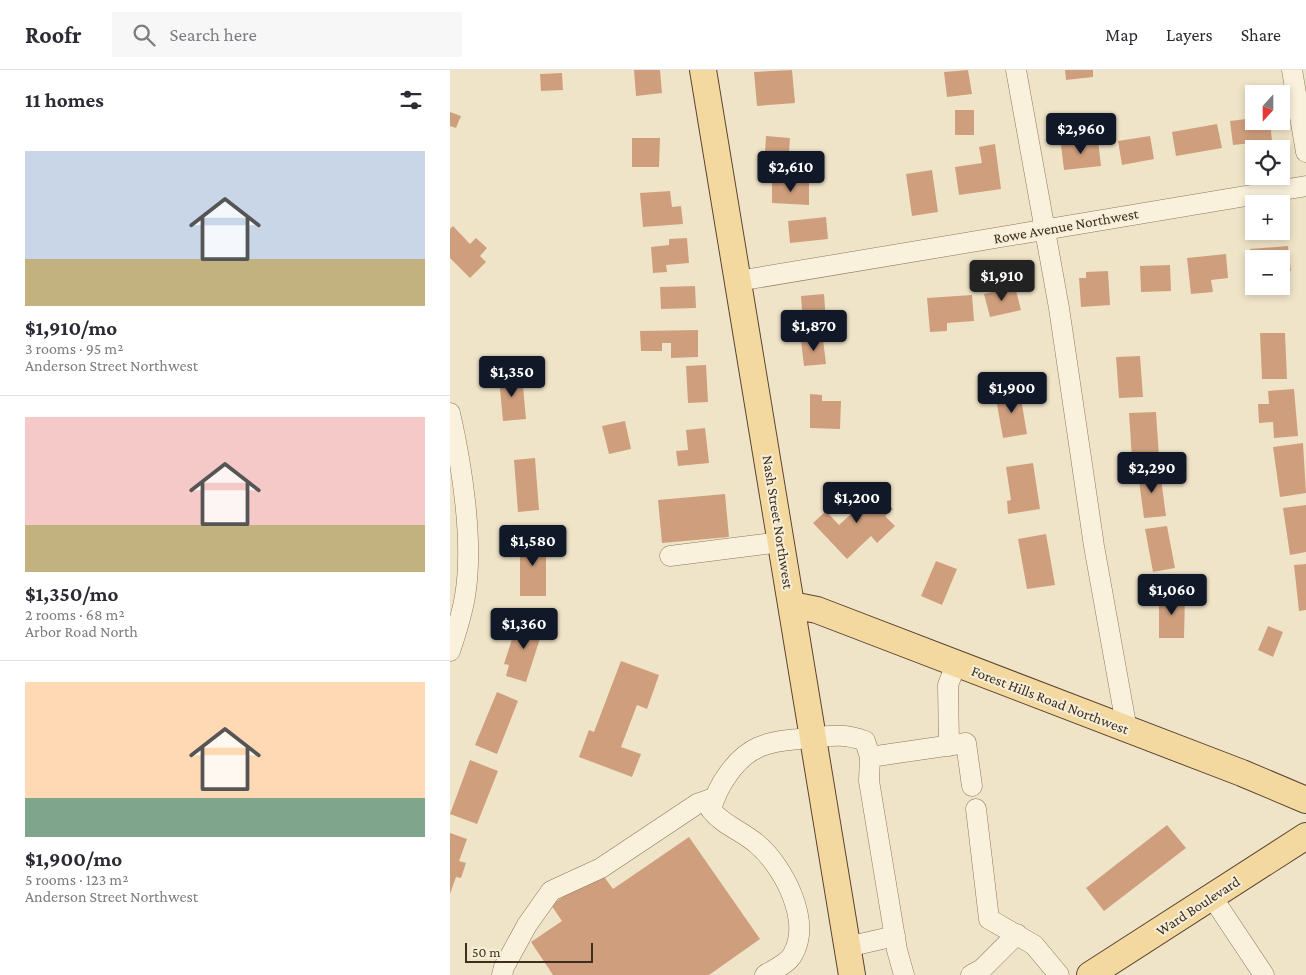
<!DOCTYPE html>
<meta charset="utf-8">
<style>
:root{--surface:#fff;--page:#f7f7f7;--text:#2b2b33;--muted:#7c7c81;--line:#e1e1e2;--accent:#111827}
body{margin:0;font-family:"Crimson Pro",serif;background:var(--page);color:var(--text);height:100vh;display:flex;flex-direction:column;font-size:19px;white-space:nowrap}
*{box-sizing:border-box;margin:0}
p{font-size:16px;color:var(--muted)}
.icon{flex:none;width:28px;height:28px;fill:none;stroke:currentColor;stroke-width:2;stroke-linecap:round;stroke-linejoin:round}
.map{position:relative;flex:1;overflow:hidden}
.side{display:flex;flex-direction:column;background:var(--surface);width:450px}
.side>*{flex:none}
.needle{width:32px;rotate:201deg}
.tools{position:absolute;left:795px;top:15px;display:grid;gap:10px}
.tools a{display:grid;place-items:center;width:45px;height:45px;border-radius:0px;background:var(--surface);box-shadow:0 2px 8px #0003;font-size:25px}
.scale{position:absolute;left:15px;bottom:12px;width:128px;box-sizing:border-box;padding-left:5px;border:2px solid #3d2e20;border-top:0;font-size:14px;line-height:18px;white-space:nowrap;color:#3d2e20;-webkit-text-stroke:4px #f7eed8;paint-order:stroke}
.price{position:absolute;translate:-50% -42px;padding:0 11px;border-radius:5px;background:var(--accent);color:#fff;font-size:16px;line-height:32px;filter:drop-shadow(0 1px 2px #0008)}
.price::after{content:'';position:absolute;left:50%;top:30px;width:15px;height:11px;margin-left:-8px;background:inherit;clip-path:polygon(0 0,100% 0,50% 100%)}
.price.selected{background:#222;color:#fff}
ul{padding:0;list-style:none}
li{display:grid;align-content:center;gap:10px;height:265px;padding:0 25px}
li+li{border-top:1px solid var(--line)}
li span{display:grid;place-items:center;height:155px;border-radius:0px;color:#555}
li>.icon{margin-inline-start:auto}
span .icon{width:90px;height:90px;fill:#fffc;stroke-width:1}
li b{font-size:21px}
h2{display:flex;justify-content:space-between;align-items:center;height:60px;padding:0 25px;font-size:21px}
header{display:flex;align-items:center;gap:30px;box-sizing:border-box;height:70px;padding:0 25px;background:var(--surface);border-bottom:1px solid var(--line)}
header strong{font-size:24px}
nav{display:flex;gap:28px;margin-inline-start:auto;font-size:18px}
.search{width:350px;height:45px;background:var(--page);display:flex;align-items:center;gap:12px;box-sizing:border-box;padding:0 18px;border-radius:0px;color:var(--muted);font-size:19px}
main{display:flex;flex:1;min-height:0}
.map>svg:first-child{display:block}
</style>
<header>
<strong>Roofr</strong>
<div class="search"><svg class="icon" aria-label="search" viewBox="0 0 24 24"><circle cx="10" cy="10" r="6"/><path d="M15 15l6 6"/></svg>Search here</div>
<nav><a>Map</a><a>Layers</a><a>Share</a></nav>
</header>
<main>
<section class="side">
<h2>11 homes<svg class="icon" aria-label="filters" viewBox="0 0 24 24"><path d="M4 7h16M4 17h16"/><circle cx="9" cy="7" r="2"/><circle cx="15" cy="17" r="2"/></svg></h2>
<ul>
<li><span style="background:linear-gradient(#c9d6e8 70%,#c2b280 0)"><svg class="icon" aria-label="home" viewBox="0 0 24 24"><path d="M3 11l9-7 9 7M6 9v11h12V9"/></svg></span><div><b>$1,910/mo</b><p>3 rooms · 95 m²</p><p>Anderson Street Northwest</p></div></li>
<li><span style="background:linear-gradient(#f6c9c9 70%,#c2b280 0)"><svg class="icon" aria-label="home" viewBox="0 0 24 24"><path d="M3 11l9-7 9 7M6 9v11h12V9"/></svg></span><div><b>$1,350/mo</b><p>2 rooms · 68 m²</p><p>Arbor Road North</p></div></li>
<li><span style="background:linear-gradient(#ffd9b3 75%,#7fa58c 0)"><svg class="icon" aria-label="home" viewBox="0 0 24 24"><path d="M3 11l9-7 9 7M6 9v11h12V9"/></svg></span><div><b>$1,900/mo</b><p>5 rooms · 123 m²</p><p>Anderson Street Northwest</p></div></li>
</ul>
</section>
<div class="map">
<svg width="856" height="905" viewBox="0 0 856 905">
<rect width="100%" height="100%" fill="#f0e4c8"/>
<path fill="#cf9f7d" d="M184,0h26l2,23 -26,3z
M342,0l3,33 -38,3 -3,-34z
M518,0l4,24 -25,3 -3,-25z
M615,0h28v7l-27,3z
M112,3l1,17 -22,1 -1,-17z
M804,39v12h16l2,20 -39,4 -3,-24 16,-2 -1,-9z
M505,40h19v25h-19z
M0,42l11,4 -5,12 -6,-2z
M767,54l5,24 -46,8 -4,-24z
M316,66l24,2 -2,30 -24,-1z
M700,66l4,23 -32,6 -4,-24z
M182,68h28l-1,29h-27z
M648,70l3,26 -37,4 -3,-25z
M545,74l6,45 -42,6 -4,-28 27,-4 -3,-16z
M482,100l6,42 -26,4 -6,-42z
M322,112l37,1v22l-37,-2z
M220,121l2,16 9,-1 2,18 -40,3 -3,-34z
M376,147l2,22 -38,4 -2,-22z
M3,156l17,18 6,-6 11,10 -7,8 6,6 -16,16 -20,-20v-29z
M237,168l2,25 -23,2 1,7 -14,1 -2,-26 18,-2v-6z
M838,176l3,25 -10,1v-13h-27l-2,13 -2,-23z
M776,184l2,24 -17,2 2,12 -22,2 -4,-36z
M720,195l1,26 -30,1 -1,-26z
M658,201l2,34 -29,2 -2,-29h7v-6z
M245,216l1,22 -35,1 -1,-22z
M565,217l6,23 -31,7 -6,-23z
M374,224l2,28 -23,2 -2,-28z
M522,225l2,26 -27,2v8l-17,1 -3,-34z
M248,260v27l-27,1v-15h-9v8h-21l-1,-20z
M810,263h25l2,46h-25z
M373,269l3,25 -22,2 -3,-25z
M690,286l3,41 -24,1 -3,-41z
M256,295l2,37 -20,1 -2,-37z
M72,306l4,43 -23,2 -4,-43z
M569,317l8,47 -24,4 -7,-39 10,-2 -1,-7z
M844,319l4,47 -24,2 -1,-16 -14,1 -1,-19h11l-1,-13z
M360,324l12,1v6h19l-1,28 -30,-1z
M706,342l3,45 -27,2 -3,-46z
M175,351l6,28 -22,5 -7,-28z
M255,358l4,35 -31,3 -2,-15 12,-1 -2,-20z
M853,373l3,50 -26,4 -7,-50z
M85,388l4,52 -21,2 -4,-52z
M583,393l7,46 -32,5 -1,-13 4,-1 -5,-33z
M710,401l6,45 -22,2 -6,-45z
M411,418l14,16 7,-7 11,12 -8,7 10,10 -18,17 -6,-7 -24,23 -34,-36 13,-12 13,14 13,-12 -8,-9z
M275,424l4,43 -67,6 -4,-43z
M856,435v47l-16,3 -7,-47z
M717,456l8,42 -22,4 -8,-43z
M596,464l9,51 -28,4 -9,-50z
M70,468h26v58h-26z
M486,491l21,8 -15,36 -21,-9z
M856,494v46l-7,1 -5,-46z
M709,524h26l-1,44h-25z
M75,547l20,6 -19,59 -20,-6 3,-11 -5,-1 9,-28 6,1z
M818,556l15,6 -10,25 -15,-7z
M171,591l38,14 -12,34 -10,-4 -16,42 20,7 -9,23 -53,-20 10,-27 5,2z
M47,622l21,9 -21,53 -22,-9z
M20,690l28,11 -21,53 -27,-10z
M717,755l19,23 -82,63 -18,-23z
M0,763l17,6 -8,22 7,2 -5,15 -5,-1 -6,17z
M239,767l71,102 -51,36h-156l-22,-33 31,-21 -11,-16 49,-34 13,18z"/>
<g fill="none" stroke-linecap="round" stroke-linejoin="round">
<defs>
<path id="minor" d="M566,0l43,238 35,238 33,184
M842,0l14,82
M288,211l568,-95
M0,343c12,53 24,129 15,183 -3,19 -9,37 -15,55
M220,486l111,-14
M499,676l-1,-61 8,-21
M420,687l96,-14 6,43
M526,739l13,110 45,26 25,30
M762,827l52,78
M397,877l48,-11
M52,905l2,-8 23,-42 24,-34 50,-23 96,-64 17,-6
M315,905c9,-6 23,-11 28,-21 19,-34 -10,-88 -36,-110 -15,-13 -34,-19 -46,-34 6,-24 25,-53 48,-63 15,-7 33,-7 49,-9 23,-2 35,-5 57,3l5,16 -1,24 28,169 7,25
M521,905l11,-6 35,-35"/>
<path id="major" d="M253,0l149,905
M342,535l25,5 425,163 64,27
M640,905l216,-139"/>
</defs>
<use href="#minor" stroke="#8d765c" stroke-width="21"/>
<use href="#major" stroke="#5b4430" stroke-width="28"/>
<use href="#minor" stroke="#faf1dc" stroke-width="20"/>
<use href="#major" stroke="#f3d9a0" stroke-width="26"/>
</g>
<g text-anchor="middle" stroke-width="4" stroke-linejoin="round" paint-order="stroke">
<g font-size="15" fill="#3d2e20" stroke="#f7eed8">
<text transform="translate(616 156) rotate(-10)" y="5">Rowe Avenue Northwest</text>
<text transform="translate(328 452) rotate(81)" y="5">Nash Street Northwest</text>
<text transform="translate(600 630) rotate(21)" y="5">Forest Hills Road Northwest</text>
<text transform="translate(748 836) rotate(-33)" y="5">Ward Boulevard</text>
</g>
</g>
</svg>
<div class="tools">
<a><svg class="needle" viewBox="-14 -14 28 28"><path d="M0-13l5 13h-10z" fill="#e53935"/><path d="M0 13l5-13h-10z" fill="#7c7c81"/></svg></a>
<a><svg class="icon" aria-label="locate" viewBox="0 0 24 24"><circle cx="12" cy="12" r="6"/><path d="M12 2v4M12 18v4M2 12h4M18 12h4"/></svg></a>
<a>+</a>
<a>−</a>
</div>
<div class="scale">50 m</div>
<b class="price" style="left:631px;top:85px">$2,960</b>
<b class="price" style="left:341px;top:123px">$2,610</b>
<b class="price selected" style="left:552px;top:232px">$1,910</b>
<b class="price" style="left:364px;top:282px">$1,870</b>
<b class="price" style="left:62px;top:328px">$1,350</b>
<b class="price" style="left:562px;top:344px">$1,900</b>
<b class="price" style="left:702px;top:424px">$2,290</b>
<b class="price" style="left:407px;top:454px">$1,200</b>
<b class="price" style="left:83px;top:497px">$1,580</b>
<b class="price" style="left:722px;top:546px">$1,060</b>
<b class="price" style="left:74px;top:580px">$1,360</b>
</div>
</main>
